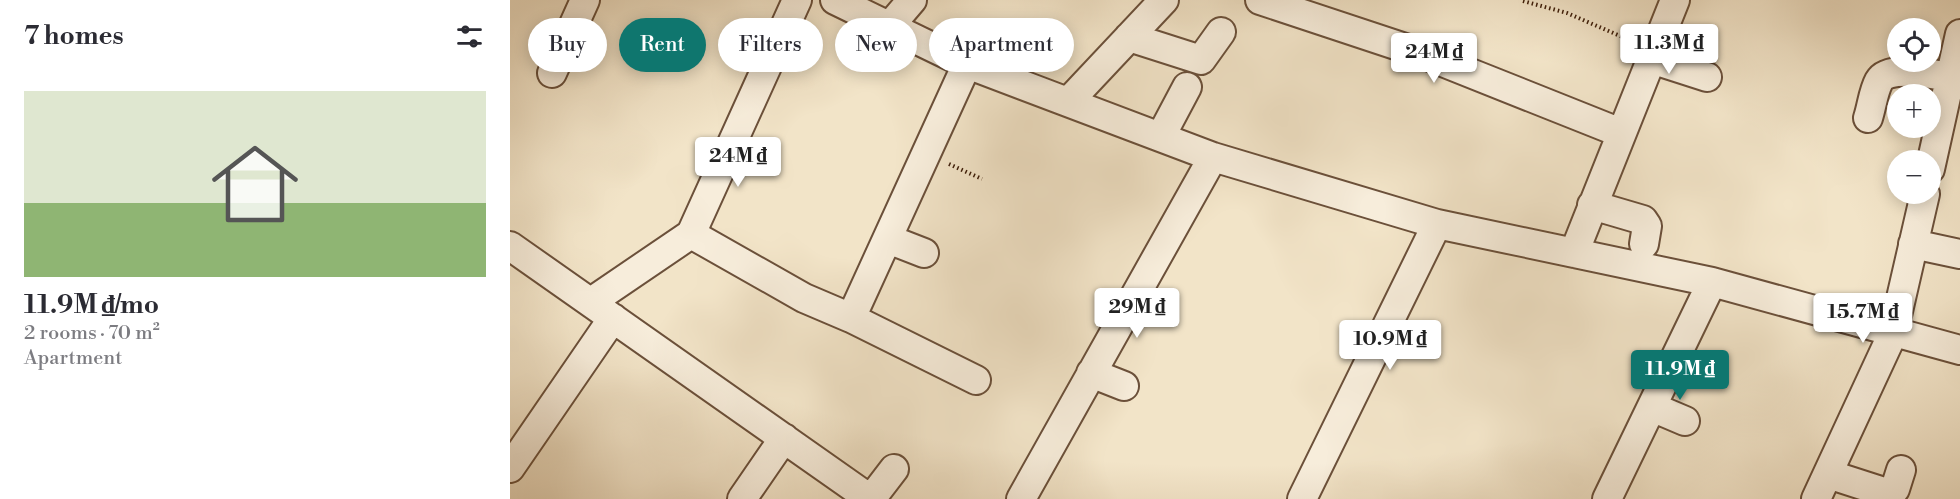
<!DOCTYPE html>
<meta charset="utf-8">
<style>
:root{--surface:#fff;--page:#f2f2f3;--text:#2b2b33;--muted:#7c7c81;--accent:#0f766e}
body{margin:0;font-family:"Libre Bodoni",serif;background:var(--page);color:var(--text);height:100vh;display:flex;flex-direction:column;font-size:22px;white-space:nowrap}
*{box-sizing:border-box;margin:0}
p{font-size:20px;color:var(--muted)}
.icon{flex:none;width:33px;height:33px;fill:none;stroke:currentColor;stroke-width:2;stroke-linecap:round;stroke-linejoin:round}
.map{position:relative;flex:1;overflow:hidden}
.sheet{display:flex;flex-direction:column;background:var(--surface);width:510px}
.sheet>*{flex:none}
.hud{position:absolute;left:18px;top:18px;width:570px;height:54px;display:flex;gap:12px}
.fabs{position:absolute;left:1377px;top:18px;display:grid;gap:12px}
.fabs a{display:grid;place-items:center;width:54px;height:54px;border-radius:50%;background:var(--surface);box-shadow:0 3px 15px #0003;font-size:30px}
.price{position:absolute;translate:-50% -51px;padding:0 14px;border-radius:6px;background:#fff;color:#222;font-size:20px;line-height:39px;filter:drop-shadow(0 2px 3px #0008)}
.price::after{content:'';position:absolute;left:50%;top:36px;width:18px;height:14px;margin-left:-9px;background:inherit;clip-path:polygon(0 0,100% 0,50% 100%)}
.price.selected{background:var(--accent);color:#fff}
ul{padding:0;list-style:none}
li{display:grid;align-content:center;gap:12px;height:318px;padding:0 24px}
li span{display:grid;place-items:center;height:186px;border-radius:0px;color:#555}
li>.icon{margin-inline-start:auto}
span .icon{width:108px;height:108px;fill:#fffc;stroke-width:1}
li b{font-size:26px}
h2{display:flex;justify-content:space-between;align-items:center;height:72px;padding:0 24px;font-size:26px}
.pill{padding:0 21px;border-radius:27px;background:var(--surface);box-shadow:0 3px 15px #0003;font-size:21px;line-height:54px}
.pill.selected{background:var(--accent);color:#fff}
main{display:flex;flex:1;min-height:0}
.map>svg:first-child{display:block}
</style>
<main>
<section class="sheet">
<h2>7 homes<svg class="icon" aria-label="filters" viewBox="0 0 24 24"><path d="M4 7h16M4 17h16"/><circle cx="9" cy="7" r="2"/><circle cx="15" cy="17" r="2"/></svg></h2>
<ul>
<li><span style="background:linear-gradient(#dfe7d0 60%,#8fb573 0)"><svg class="icon" aria-label="home" viewBox="0 0 24 24"><path d="M3 11l9-7 9 7M6 9v11h12V9"/></svg></span><div><b>11.9M ₫/mo</b><p>2 rooms · 70 m²</p><p>Apartment</p></div></li>
</ul>
</section>
<div class="map">
<svg width="1450" height="499" viewBox="0 0 1450 499">
<rect width="100%" height="100%" fill="#f2e4c8"/>
<filter id="stains"><feTurbulence type="fractalNoise" baseFrequency=".00333" numOctaves="4"/><feColorMatrix values="0 0 0 0 .2 0 0 0 0 .09 0 0 0 0 .02 0 0 0 .5 -.17"/></filter>
<radialGradient id="worn" r=".72"><stop offset=".6" stop-color="#630" stop-opacity="0"/><stop offset="1" stop-color="#630" stop-opacity=".3"/></radialGradient>
<g fill="none" stroke-linecap="round" stroke-linejoin="round">
<defs>
<path id="minor" d="M325,0l132,64 246,93 224,67 275,58 248,68
M750,0l160,53 201,80
M379,27l23,-27
M619,37l72,23 20,-28
M1141,59l56,18
M42,73l33,-73
M559,101l95,-101
M1358,118c4,-12 5,-26 11,-37 9,-17 56,-6 72,-4
M651,136l26,-49
M1420,169l30,-135
M1082,205l51,15 4,6 -3,18
M181,234l113,64 47,20 125,62
M378,239l36,14
M1403,244l47,10
M0,246l360,253
M1064,253l101,-253
M81,302l100,-68 106,-234
M341,318l116,-254
M581,373l33,13
M1142,407l33,14
M0,468l103,-150
M1318,474l59,19 8,-4 6,-19
M232,499l42,-61
M361,499l23,-30
M511,499l192,-342
M792,499l135,-275
M1097,499l105,-217
M1306,499l77,-166 32,-139"/>
</defs>
<use href="#minor" stroke="#6b503a" stroke-width="32"/>
<path stroke="#3e1e0a" stroke-width="4" stroke-dasharray="1.5 3" stroke-linecap="butt" d="M1013,1l44,12 67,29
M439,164l33,15"/>
<use href="#minor" stroke="#f7eddb" stroke-width="28"/>
</g>
<rect width="100%" height="100%" filter="url(#stains)"/>
<rect width="100%" height="100%" fill="url(#worn)"/>
</svg>
<div class="fabs">
<a><svg class="icon" aria-label="locate" viewBox="0 0 24 24"><circle cx="12" cy="12" r="6"/><path d="M12 2v4M12 18v4M2 12h4M18 12h4"/></svg></a>
<a>+</a>
<a>−</a>
</div>
<b class="price" style="left:1159px;top:75px">11.3M ₫</b>
<b class="price" style="left:924px;top:84px">24M ₫</b>
<b class="price" style="left:228px;top:188px">24M ₫</b>
<b class="price" style="left:627px;top:339px">29M ₫</b>
<b class="price" style="left:1353px;top:344px">15.7M ₫</b>
<b class="price" style="left:880px;top:371px">10.9M ₫</b>
<b class="price selected" style="left:1170px;top:401px">11.9M ₫</b>
<div class="hud">
<a class="pill">Buy</a>
<a class="pill selected">Rent</a>
<a class="pill">Filters</a>
<a class="pill">New</a>
<a class="pill">Apartment</a>
</div>
</div>
</main>
